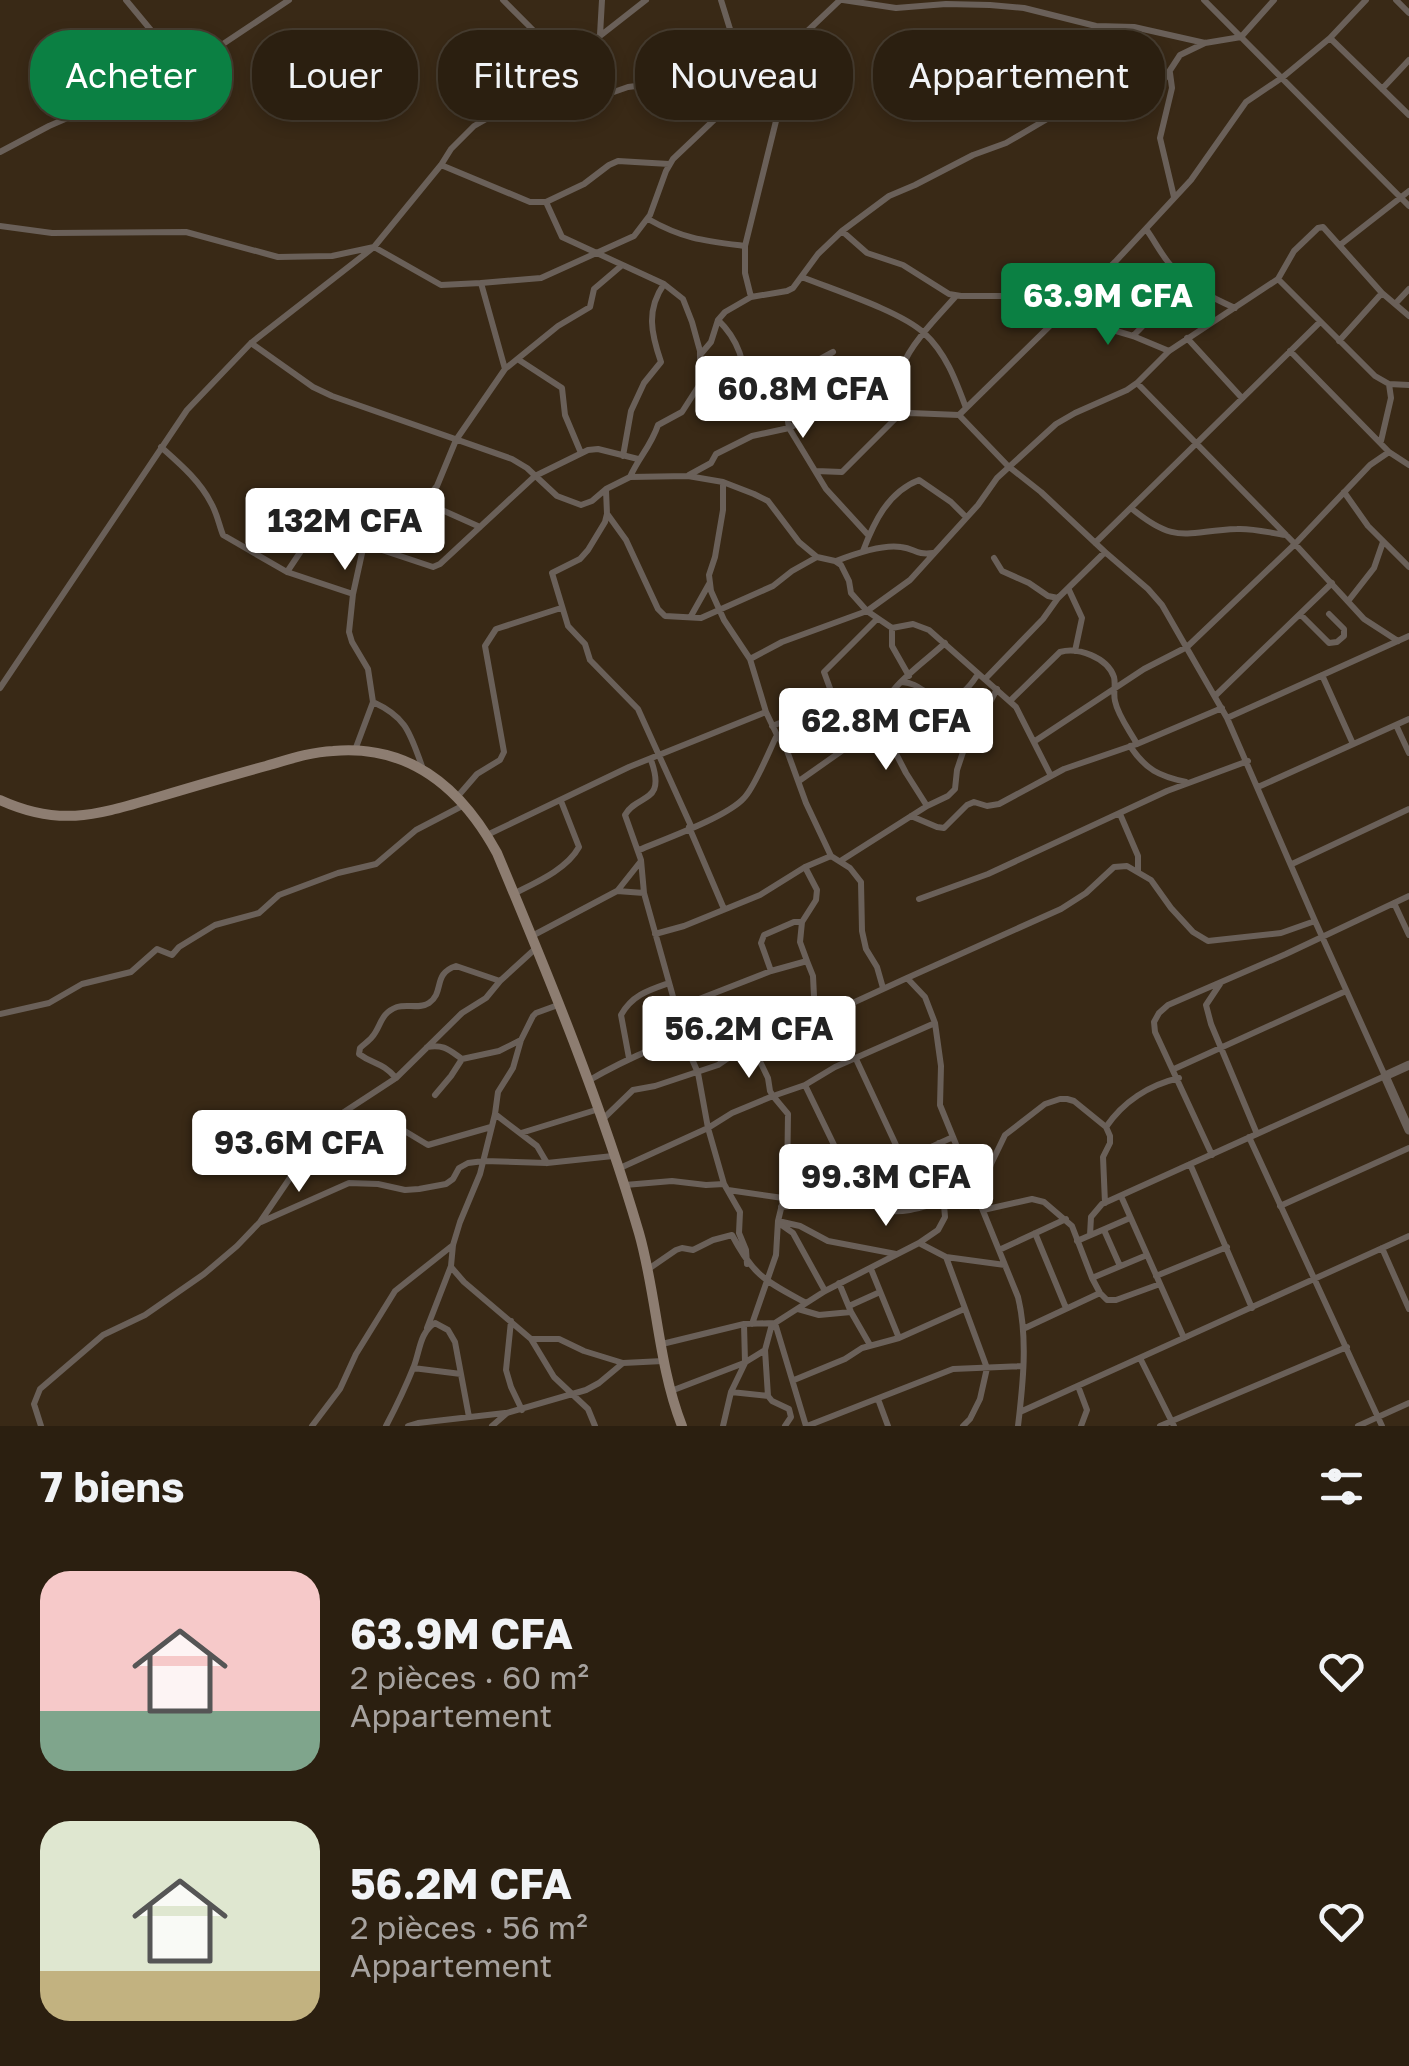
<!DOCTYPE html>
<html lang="fr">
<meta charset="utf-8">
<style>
:root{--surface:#2b1f10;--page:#332719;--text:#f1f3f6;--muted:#a6a29f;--line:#473d30;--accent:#0b8043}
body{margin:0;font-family:"Golos Text",sans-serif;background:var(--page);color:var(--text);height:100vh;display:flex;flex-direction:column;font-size:38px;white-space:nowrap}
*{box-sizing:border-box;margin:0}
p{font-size:32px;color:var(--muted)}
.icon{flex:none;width:55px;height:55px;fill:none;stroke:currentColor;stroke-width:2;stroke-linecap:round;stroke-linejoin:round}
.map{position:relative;height:1426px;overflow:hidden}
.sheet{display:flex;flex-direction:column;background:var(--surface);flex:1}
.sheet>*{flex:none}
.guide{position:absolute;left:30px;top:30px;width:1350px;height:90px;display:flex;gap:20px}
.price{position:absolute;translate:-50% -85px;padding:0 22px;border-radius:10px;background:#fff;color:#222;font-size:32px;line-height:65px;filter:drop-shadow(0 2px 5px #0008)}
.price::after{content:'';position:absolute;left:50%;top:60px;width:30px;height:22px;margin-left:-15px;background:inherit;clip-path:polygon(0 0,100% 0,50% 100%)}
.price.active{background:var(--accent);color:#fff}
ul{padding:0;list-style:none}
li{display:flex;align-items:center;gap:30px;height:250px;padding:0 40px}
li span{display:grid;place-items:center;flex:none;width:280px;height:200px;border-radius:30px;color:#555}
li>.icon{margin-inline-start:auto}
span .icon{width:120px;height:120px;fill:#fffc;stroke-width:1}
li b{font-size:42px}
h2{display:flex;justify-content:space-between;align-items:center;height:120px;padding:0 40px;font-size:42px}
.tag{padding:0 35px;border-radius:40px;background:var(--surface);box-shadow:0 5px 15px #0003,0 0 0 2px var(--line);font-size:35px;line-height:90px}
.tag.active{background:var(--accent);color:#fff}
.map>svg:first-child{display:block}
</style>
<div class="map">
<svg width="1409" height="1426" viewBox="0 0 1409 1426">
<rect width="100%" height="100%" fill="#392916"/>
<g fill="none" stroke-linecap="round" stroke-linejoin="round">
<path stroke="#6a6059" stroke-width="6" d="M126,0l58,70
M503,0l30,30 5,11 13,66
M721,0l13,42 6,33
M843,0l53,8 50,-4 44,1 34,3 72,18 38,1 71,16 36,-6 33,-37
M1204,0l205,206
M1396,0l13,13
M600,35l2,-35
M1330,38l79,77
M541,55l59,-19 46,-36
M1170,73l2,15 -12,50 14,59
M1382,89l27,-29
M0,152l49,-26 30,-13 53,-16 52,-27 105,-70
M441,165l89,37h16l16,35 102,47 19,15 9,23 8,29v33l-18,28 -24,13c-7,21 -19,32 -28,52
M546,202l38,-18 25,-19 9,-4 51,3
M648,219c35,20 57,22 97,27
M0,226l52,7 134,-1 92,25 54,-1 42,-9 67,38 40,-2 24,86
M1146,229c8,11 14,23 22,33 17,22 42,35 67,46
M842,231l25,22 36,12 46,29 12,2h44l51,21 33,6 44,13 36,15
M1340,245l69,-54
M802,277c32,13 98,34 122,56 22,20 32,48 42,75
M1278,279l16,-28 24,-23 5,-1 59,66 -43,48
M481,283l60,-5 93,-42 16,-21 16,-44 7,-12 167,-159
M1382,293l27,23
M1395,304l14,-15
M718,320c21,20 27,43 28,71
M1133,336l54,-55
M1187,338l54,59
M251,343l62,44 19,9 180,63 15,9 30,28 24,9 11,-4 14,-12 24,-12 58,-1 35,6 31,12 14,7 31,41 18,15 18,4 6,4 8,16 2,12 16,18 25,17 21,-4 16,6 87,77 35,69
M1290,351l99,101
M700,355l11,-13 7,-22 7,-8 26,-15 36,-6 6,-3 25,-34 24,-23 47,-35 26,-11 58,-30 33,-12 53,-31 85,-18 21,-16 15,-23 25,-12
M519,360l43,28 3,27 16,38
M702,376l44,15 17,-1 11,17 13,8 2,13 37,61 43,47
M1137,383l158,161 69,75 34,22
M763,390l70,-38
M904,414c-1,-15 -4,-34 -1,-48 6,-21 39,-54 53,-70
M959,415l49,51 33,26 64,60 43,37 14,16 65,113 88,203 70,155 -283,128 -11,13 -1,18
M1381,441l10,-43 -2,-14
M161,447c19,17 39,34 50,56 6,10 8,22 12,32l64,37 66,22 -4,38 3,10 16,27 5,33c35,16 37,32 50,67
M623,456l8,-45 13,-28 17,-21c-10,-29 -15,-52 3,-78
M816,471l26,1 56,-56 12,-3 49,2 156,-153 76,-82 55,-78 37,-25 47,-39 36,-38
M689,475l22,-12 5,-9 36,-18 37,-8 114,-60
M723,482v28l-8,47 -6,18 2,16 13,29 26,39 16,53 11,23 9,13 20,55 25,53 19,12 11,14 1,49 4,18 11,18 6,21
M606,490l1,24 -2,8 -17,28 -8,9 -28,14 16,53 17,18 5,16 48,49 53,117
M1344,492l24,34 41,41
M424,502l56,25
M1131,508c46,38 54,23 106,21 16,-1 33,4 49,6
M608,515l18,25 32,69 7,7 36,2 72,-32 19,-15 25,-14
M1095,543l225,-221
M863,551c11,-29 25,-59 56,-71l32,22 15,15
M994,558l8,13 27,12 19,13 10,2
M836,561c18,-7 47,-17 65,-14 15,2 14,8 32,6
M287,572l18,-27 22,-15 37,14 12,-23 11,-9 37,-10 13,-16 19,-46 49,-71 53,-43 32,-19 4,-18 27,-23
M1069,590l13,28 -7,33
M353,594l11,-50 69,23 7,-3 95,-88 53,-26 10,-1 40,10
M1349,600l25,-32 9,-26
M1300,614l29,29 8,-1 7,-6v-7l-15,-15
M691,616l18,-32
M892,628v18l17,30
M750,659l32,-17 85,-31 43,-31 68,-75 19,-27 59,-54 19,-11 52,-23 10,-7 32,-32 109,-72 97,97 14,8 20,1
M1322,675l31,69
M985,679l58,-60 15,-21 47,-46
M902,682c14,1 18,7 30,14 20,11 36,-6 46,-22
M0,688l187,-278 64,-67 123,-96 67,-82 10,-16 23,-23 21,-12 19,1 37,-8h20l57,-20 91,-11 41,-1 9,32 7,14 -31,125v27l6,24
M1215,696l117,-113
M1010,701l50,-49c18,-5 47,5 54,25 2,8 -1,16 1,24 3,15 15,30 22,43
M835,702l-11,-30 53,-53
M1227,718l182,-82
M879,721l27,52 21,33
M1396,725l13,28
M772,726l63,-24 7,16 28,13 9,-10c1,-30 45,-58 66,-78
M1035,741l109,-72 43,-22 108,-103 75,-79 19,-13 20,13
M1130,746c16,24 29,30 56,36
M355,750l18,-48
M651,760c16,45 -14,33 -26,55l16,45 3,33 28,100 4,15 36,-14 12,23 13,35
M799,781l71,-50
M1258,787l151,-68
M458,796l19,-22 23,-14 4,-8 -19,-106 11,-17 65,-21
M1120,814l18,42v15
M911,816l26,11 7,1 23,-23 7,-3 13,4 12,-2 65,-35 73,-25 85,-36
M689,827l35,82
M487,835l142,-68 137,-55
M639,850c26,-11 88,-33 105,-52 11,-11 25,-47 33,-63
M842,860l85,-54 21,-10 7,-7 2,-19 6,-18 34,-63
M1292,864l117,-55
M805,867l12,23 -1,10 -14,22 -2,20 7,19
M618,890l23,-29
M515,893c22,-11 52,-24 64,-46l-18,-46
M919,899l69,-25 179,-83 81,-30
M1394,903l15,32
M655,934l29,-8 76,-31 45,-28 26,-11
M532,936l85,-45 27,2
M771,971l36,-10 6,15 2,41
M1220,984l-14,21 5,19 46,110
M712,994l59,-23 -10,-28 3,-8 30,-13h8
M0,1014l49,-11 33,-19 49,-12 26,-23 15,6 7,-8 36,-22 44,-12 20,-18 59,-22 38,-9 40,-34 48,-25
M427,1047c17,-3 22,3 35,12l37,-8 22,-11
M629,1058l-8,-43c11,-20 28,-25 48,-32
M856,1059l40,86
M1174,1069l172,-78
M396,1078c-14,-16 -22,-13 -37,-24l1,-6c4,-4 9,-7 12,-11 9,-10 8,-24 25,-30 10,-3 23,2 32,-4 16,-11 3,-29 27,-37l44,15
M588,1081c44,-26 90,-43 137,-60
M435,1095l16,-19 11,-17
M495,1114l42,32 10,17
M603,1119l30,-29 22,-4 63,-21 19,-13 23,-5 13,-8 26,-9 16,-13 18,-5 74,-34
M1106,1127c17,-25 43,-42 73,-49
M403,1130l25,15 63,-18
M521,1133l78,-24
M1249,1137l133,289
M1212,1155l-57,-123 -1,-10 5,-9 9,-8 118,-51 123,-58
M1190,1164l62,144
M620,1168l88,-40 -10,-55 -16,-37 -6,-28
M850,1178l-45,-93 30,-18 100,-44
M862,1182c12,45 50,27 84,19
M625,1185l47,-4 34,4 18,-1
M728,1190l55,8
M1121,1196l63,142
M979,1202l12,-38 14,-29 40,-31 15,-5h7l7,2 32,26 4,9v7l-7,14 2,46
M1280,1206l129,-58
M781,1207c24,-1 48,-18 69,-29l12,4 21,-13 70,-32
M983,1210l49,-11 12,3 28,24 20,52 8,15 7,7h9l44,-16
M778,1221l22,5 28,15 68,13
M261,1222l88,-39 29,1 27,6 14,-1 27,-5 7,-5 6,-11 9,-5 16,-2 63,2 66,-7
M783,1226l10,7 32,58
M1104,1230l16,36
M1035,1233l31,75
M1077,1241l53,-23
M919,1243l19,-13 7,-13 -6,-74
M1382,1248l27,61
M999,1250l67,-31
M946,1257l41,111 -7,31 -10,20 -7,7
M747,1264l-1,-14 -7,-17 1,-21 -16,-28 -16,-56 24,-15 41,-17 -3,-5 -2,-13 -14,-29
M451,1267l13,15 67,57 23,38 34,32 7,17
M871,1269l28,69
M647,1270l29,-20 6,-2 11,2 20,-10 19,-5c22,42 34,46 74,68
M1156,1276l71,-29
M1092,1278l55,-23
M839,1283l12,29 19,33
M849,1306l31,-14
M798,1309l21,6 32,-3
M511,1321l-5,49 5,17 11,23
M775,1323l31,103
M744,1324l1,38
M752,1324l24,-69 2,-34 9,-37 1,-70 -15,-18 32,-11
M772,1324l-7,26 3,46 4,5 17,8 2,8 -6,9
M427,1328l24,-62 2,-21 7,-23 20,-48 15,-60 3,-22 15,-24 8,-28 12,-24 3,-3 22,-8
M1023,1329l77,-36
M532,1339h27l25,12 39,12
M662,1344l82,-20 31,-1 50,-32 94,-48 27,14 59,8
M1140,1358l34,68
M413,1368l48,6
M794,1380l51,-21 17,-11 37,-10 65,-29
M1078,1386l9,24 -6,16
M671,1391l73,-28 21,-13
M731,1392l37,4
M878,1399l10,27
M1020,1412l389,-176
M41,1426l-7,-22 6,-15 63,-54 42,-20 59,-41 33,-28 23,-24 49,-72 32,-36 55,-36 66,-65 24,-15 14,-17 35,-32
M312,1426l28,-37 16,-35 39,-63 58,-46
M386,1426c10,-19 20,-40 28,-60 6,-16 6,-34 21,-43l13,7 7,12 14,75
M408,1426l10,-3 87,-10
M492,1426l15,-13 79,-23 13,-7 24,-20 40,-2
M723,1426l8,-34 14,-29
M807,1426l146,-57 69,-3
M1018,1426c5,-42 10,-88 0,-129l-78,-192 1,-39 -6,-43 -10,-26 -18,-19 154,-69 25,-16 28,-26 13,-1 24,14 20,28 22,24 15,9 73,-8 34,-12
M1160,1426l187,-79
M1358,1426l51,-23"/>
<path stroke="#6a6059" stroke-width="9" d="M1409,1065l-24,11 24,54"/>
<path stroke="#8d7d71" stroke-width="10" d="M0,800c59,27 96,15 155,-2 37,-11 74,-22 111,-32 21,-6 44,-14 67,-15 78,-7 129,38 164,102 52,124 104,250 142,380 18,63 19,132 43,193"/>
</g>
</svg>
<b class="price active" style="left:1108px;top:348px">63.9M CFA</b>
<b class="price" style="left:803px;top:441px">60.8M CFA</b>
<b class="price" style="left:345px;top:573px">132M CFA</b>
<b class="price" style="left:886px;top:773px">62.8M CFA</b>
<b class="price" style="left:749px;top:1081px">56.2M CFA</b>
<b class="price" style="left:299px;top:1195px">93.6M CFA</b>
<b class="price" style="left:886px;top:1229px">99.3M CFA</b>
<div class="guide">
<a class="tag active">Acheter</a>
<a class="tag">Louer</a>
<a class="tag">Filtres</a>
<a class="tag">Nouveau</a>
<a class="tag">Appartement</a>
</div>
</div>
<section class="sheet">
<h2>7 biens<svg class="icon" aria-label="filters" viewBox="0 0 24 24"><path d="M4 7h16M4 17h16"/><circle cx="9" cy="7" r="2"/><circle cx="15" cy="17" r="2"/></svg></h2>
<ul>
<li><span style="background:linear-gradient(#f6c9c9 70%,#7fa58c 0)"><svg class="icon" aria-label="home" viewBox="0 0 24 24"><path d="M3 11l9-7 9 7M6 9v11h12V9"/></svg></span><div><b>63.9M CFA</b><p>2 pièces · 60 m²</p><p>Appartement</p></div><svg class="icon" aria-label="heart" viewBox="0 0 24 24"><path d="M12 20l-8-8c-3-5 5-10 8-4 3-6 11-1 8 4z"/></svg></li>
<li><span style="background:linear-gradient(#dfe7d0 75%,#c2b280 0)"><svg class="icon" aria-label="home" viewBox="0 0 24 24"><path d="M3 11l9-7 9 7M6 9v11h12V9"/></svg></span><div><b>56.2M CFA</b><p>2 pièces · 56 m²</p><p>Appartement</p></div><svg class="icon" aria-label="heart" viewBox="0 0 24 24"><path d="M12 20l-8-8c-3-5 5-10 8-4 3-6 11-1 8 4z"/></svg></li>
</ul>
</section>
